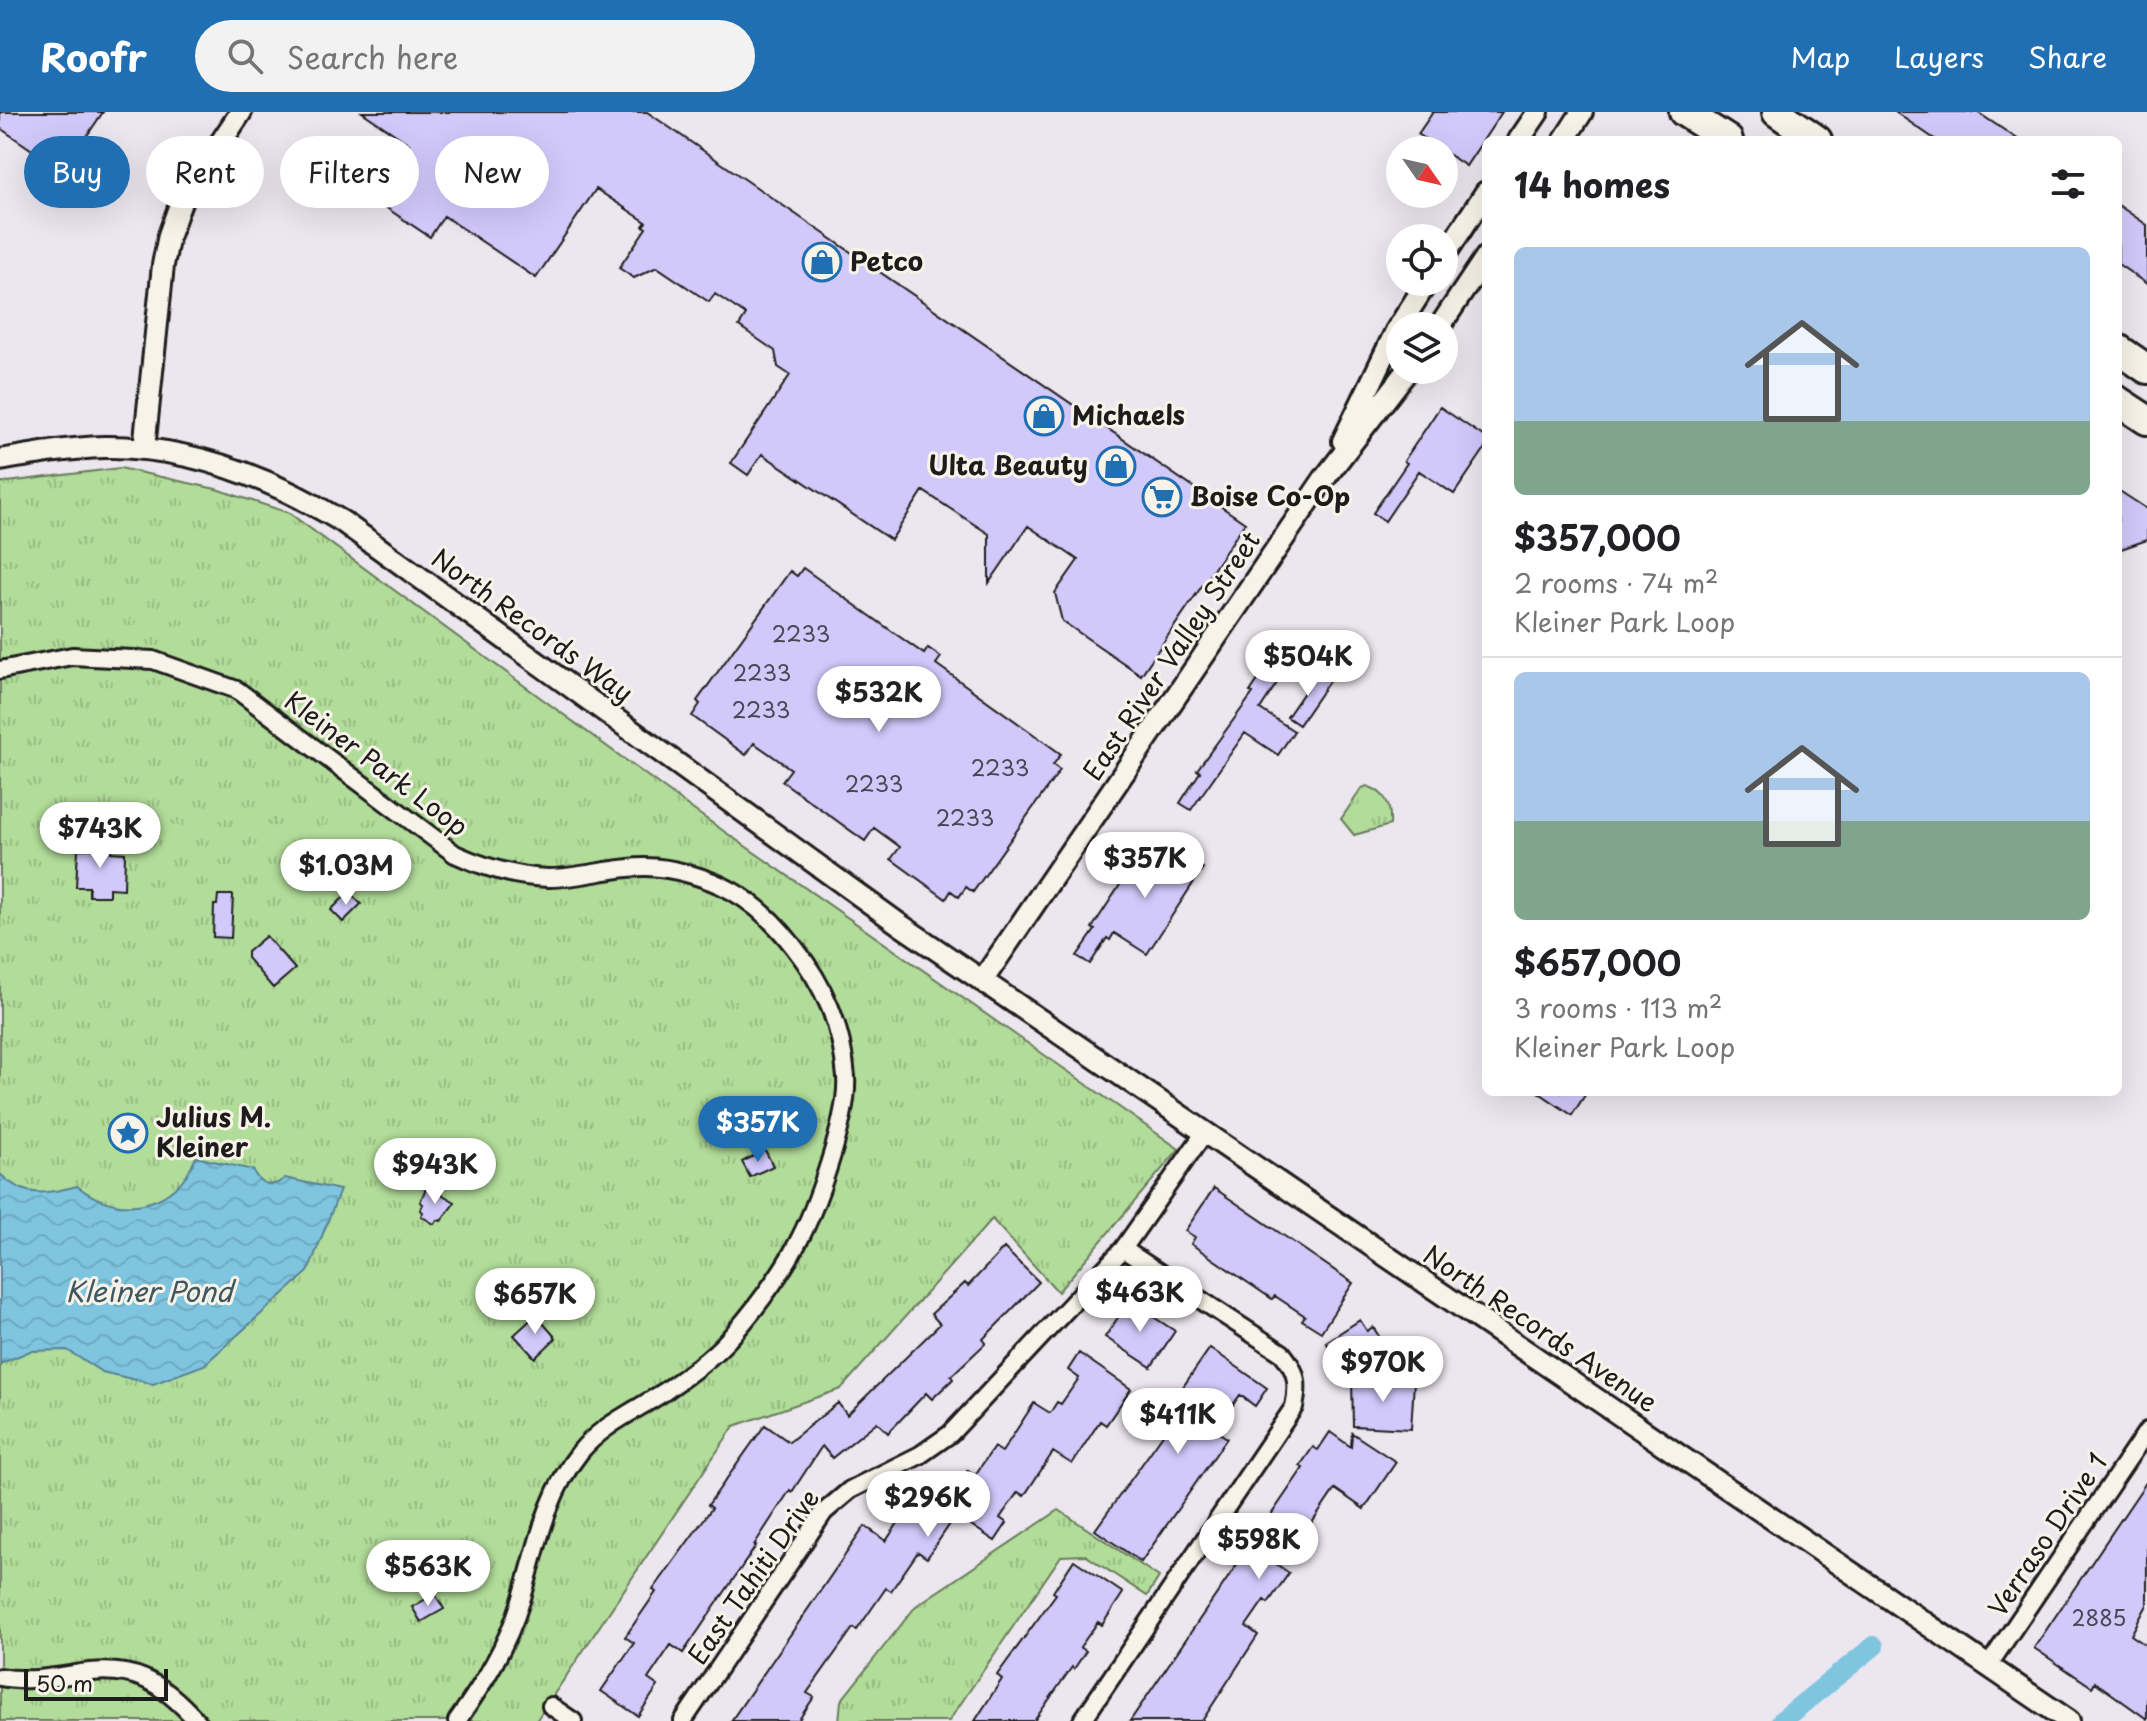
<!DOCTYPE html>
<meta charset="utf-8">
<style>
:root{--surface:#fff;--page:#f2f2f2;--text:#202124;--muted:#757577;--line:#e0e0e0;--accent:#1f6fb2}
body{margin:0;font-family:"Playpen Sans",sans-serif;background:var(--page);color:var(--text);height:100vh;display:flex;flex-direction:column;font-size:30px;white-space:nowrap}
*{box-sizing:border-box;margin:0}
p{font-size:26px;color:var(--muted)}
.icon{flex:none;width:44px;height:44px;fill:none;stroke:currentColor;stroke-width:2;stroke-linecap:round;stroke-linejoin:round}
.map{position:relative;flex:1;overflow:hidden}
.side{position:absolute;left:1482px;top:24px;width:640px;height:960px;display:flex;flex-direction:column;background:var(--surface);border-radius:12px;box-shadow:0 8px 32px #0002}
.side>*{flex:none}
.banner{position:absolute;left:24px;top:24px;width:760px;height:72px;display:flex;gap:16px}
.needle{width:52px;rotate:124deg}
.buttons{position:absolute;left:1386px;top:24px;display:grid;gap:16px}
.buttons a{display:grid;place-items:center;width:72px;height:72px;border-radius:50%;background:var(--surface);box-shadow:0 8px 32px #0002;font-size:40px}
.scale{position:absolute;left:24px;bottom:20px;width:144px;box-sizing:border-box;padding-left:8px;border:4px solid #1c1c1c;border-top:0;font-size:22px;line-height:28px;white-space:nowrap;color:#1c1c1c;-webkit-text-stroke:6px #f7f3e8;paint-order:stroke}
.price{position:absolute;translate:-50% -68px;padding:0 18px;border-radius:28px;background:#fff;color:#222;font-size:26px;line-height:52px;filter:drop-shadow(0 2px 4px #0008)}
.price::after{content:'';position:absolute;left:50%;top:48px;width:24px;height:18px;margin-left:-12px;background:inherit;clip-path:polygon(0 0,100% 0,50% 100%)}
.price.selected{background:var(--accent);color:#fff}
ul{padding:0;list-style:none}
li{display:grid;align-content:center;gap:16px;height:424px;padding:0 32px}
li+li{border-top:2px solid var(--line)}
li span{display:grid;place-items:center;height:248px;border-radius:12px;color:#555}
li>.icon{margin-inline-start:auto}
span .icon{width:144px;height:144px;fill:#fffc;stroke-width:1}
li b{font-size:34px}
h2{display:flex;justify-content:space-between;align-items:center;height:96px;padding:0 32px;font-size:34px}
.pill{padding:0 28px;border-radius:36px;background:var(--surface);box-shadow:0 8px 32px #0002;font-size:28px;line-height:72px}
.pill.selected{background:var(--accent);color:#fff}
header{display:flex;align-items:center;gap:48px;box-sizing:border-box;height:112px;padding:0 40px;background:var(--accent);color:#fff}
header strong{font-size:38px}
nav{display:flex;gap:44px;margin-inline-start:auto;font-size:28px}
.search{width:560px;height:72px;background:var(--page);display:flex;align-items:center;gap:20px;box-sizing:border-box;padding:0 28px;border-radius:44px;color:var(--muted);font-size:30px}
.map>svg:first-child{display:block}
</style>
<header>
<strong>Roofr</strong>
<div class="search"><svg class="icon" aria-label="search" viewBox="0 0 24 24"><circle cx="10" cy="10" r="6"/><path d="M15 15l6 6"/></svg>Search here</div>
<nav><a>Map</a><a>Layers</a><a>Share</a></nav>
</header>
<div class="map">
<svg width="2147" height="1609" viewBox="0 0 2147 1609">
<defs>
<pattern id="park-tufts" width="24" height="20" patternUnits="userSpaceOnUse" patternTransform="scale(2)"><rect width="24" height="20" fill="#b2dc99"/><path d="M3 7l-1-3M5 7V3M7 7l1-3M15 17l-1-3M17 17v-4M19 17l1-3" fill="none" stroke="#98bc83"/></pattern>
<pattern id="water-waves" width="16" height="10" patternUnits="userSpaceOnUse" patternTransform="scale(2)"><rect width="16" height="10" fill="#7fc5e0"/><path d="M0 5q4-4 8 0t8 0" fill="none" stroke="#6da9c0"/></pattern>
</defs>
<rect width="100%" height="100%" fill="#ece6ee"/>
<filter id="ink" filterUnits="userSpaceOnUse"><feTurbulence type="fractalNoise" baseFrequency=".0125" numOctaves="2"/><feDisplacementMap in="SourceGraphic" scale="16" xChannelSelector="R" yChannelSelector="G"/><feConvolveMatrix kernelMatrix="1 2 1 2 8 2 1 2 1" color-interpolation-filters="sRGB"/></filter>
<g filter="url(#ink)">
<path fill="url(#park-tufts)" stroke="#677c5a" stroke-width="2" d="M120,356l96,21 73,24 406,298 484,338 -121,143 -66,-73 -151,170 -107,37 -198,295h-536v-1238z
M1367,674c20,7 24,19 23,39l-36,10 -13,-16 21,-31z
M1059,1398l100,67 -12,19 -62,-41 -24,1 -112,165h-110l2,-20 75,-95z"/>
<path fill="url(#water-waves)" stroke="#578192" stroke-width="2" d="M196,1045l57,13c6,15 20,19 32,8l55,12 -32,82 -104,93 -51,19 -51,-12 -35,-22 -37,1 -30,13v-190c26,25 45,20 77,12 43,34 98,23 119,-29z"/>
<g fill="none" stroke-linecap="round" stroke-linejoin="round">
<path stroke="#7fc5e0" stroke-width="20" d="M1781,1609l93,-75"/>
</g>
<path fill="#d2c9fb" stroke="#1c1c1c" stroke-width="2" d="M0,0h103l-40,59 -63,-43z
M362,0h285l598,411 -104,152 -79,-54 -7,-28 23,-33 -50,-34 -39,57v-49l-66,-43 -32,49 -129,-86 -14,21 -17,-12 59,-88 -12,-8 -3,-16 -36,-25 7,-11 -31,-21 -6,8 -52,-35 -23,11 -15,-10 27,-40 -3,-2 3,-4 -50,-33 -60,89 -92,-62 -14,21 -45,-30 14,-21 -13,-9 23,-33z
M1433,0h69l-36,54 -48,-32z
M1895,0h82l42,28h-83z
M2118,93l29,20v59l-29,-20z
M1440,295l46,31v9l-32,47 -35,-23 -34,50 -12,-8 34,-50 -3,-2z
M2118,378l29,19v31l-29,10z
M803,456l121,86 4,-6 13,9 -5,7 125,90 -8,11 7,5 -87,122 -7,-5 -7,10 -8,-6 -5,8 -55,-40 9,-12 -26,-19 -9,13 -83,-60 9,-12 -37,-26 -8,12 -54,-39 8,-12 -3,-3 93,-130 7,5z
M1291,519l14,9 -45,69 34,22 -16,24 -33,-22 -54,77 -11,-7 20,-31 -3,-2 56,-77 -3,-1z
M1318,560l12,8 -31,45 -12,-8z
M1156,725l47,31 -56,86 -33,-21 -4,7 -3,-2 -17,26 -13,-8 18,-26 -3,-2 35,-54 4,2z
M93,731l18,1v8l14,1 -1,36 -15,-1v8h-20v-9h-13l2,-38h15z
M349,780l12,12 -18,18 -12,-12z
M218,783h15l-2,43 -18,-1 1,-32h3z
M266,824l29,33 -22,19 -26,-30v-6z
M1538,980h49l-15,23z
M765,1038l8,16 -23,11 -8,-15z
M427,1074l28,16 -14,19 -3,-1 -4,4 -13,-8 2,-4 -3,-2 3,-6 -3,-2z
M1214,1076l139,95 -32,49 -19,-12 3,-4 -30,-20 -3,3 -81,-55 4,-7 -10,-6z
M1004,1136l35,34 -56,57 3,4 -35,33 2,3 -21,20 -6,-6 -38,40 -11,-11 -45,36 -10,-12 -30,46 -2,-2 -36,55 2,1 -73,107 -12,-8 -23,34 10,7 -20,30 -37,-25 33,-48 -9,-6 31,-45 -3,-2 59,-82 -4,-3 57,-80 24,17 49,-39 9,12 93,-91 -9,-10 34,-31 3,3z
M1129,1189l46,30 -24,36 -46,-30z
M536,1203l20,23 -21,20 -21,-23z
M1360,1208l7,11 6,-4 14,22 -39,26 -22,-33z
M1210,1236l57,40 -12,18 -15,-11 -25,35 12,8 -86,124 -46,-32 92,-129 -9,-7z
M1079,1241l52,36 -25,36 -6,-4 -28,43 -19,-12 -29,44 -6,-4 -18,26 7,5 -12,18 -39,-26 -29,43 -9,-6 -27,39 -5,-3 -29,42 -4,-2 -46,65 7,4 -16,24h-67l134,-195 21,15 26,-39 23,15 33,-47 7,5 19,-28 8,5 32,-49 16,10 7,-11 4,2 18,-26 -11,-8z
M1352,1267l62,3 -3,47 -58,-3z
M1330,1320l21,15 1,-14 44,29 -32,47 -29,-20 -36,53 -13,-9 -17,26 20,14 -21,30 -4,-3 -18,26 12,9 -56,86h-72l173,-253 -3,-2 13,-19 5,3z
M2147,1369v124l-16,30 16,11v73l-52,-37 -3,5 -58,-39z
M1074,1448l49,33 -21,32 -4,-3 -18,25 6,4 -12,18 -2,-2 -38,54h-59l27,-42 -5,-4 59,-81 -3,-2z
M435,1482l9,15 -23,13 -9,-15z"/>
<g fill="none" stroke-linecap="round" stroke-linejoin="round">
<defs>
<path id="minor" d="M0,558l72,-14 81,4 84,30 218,164c31,14 60,23 94,24 32,0 64,-11 96,-11 27,0 64,11 87,24 25,14 45,34 62,56 31,39 48,80 52,130 3,39 -30,132 -49,167 -16,31 -48,74 -72,99 -17,18 -41,35 -61,49 -29,19 -62,33 -84,60 -35,44 -43,97 -59,149 -14,45 -37,82 -64,120
M1988,1554l159,-235
M0,1565c24,5 51,1 75,-3 57,-10 85,6 122,47
M551,1594l22,15
M683,1609l141,-209 26,-22 70,-35 30,-21 173,-185 82,-117
M1082,1609l212,-314c5,-23 3,-36 -12,-54l-159,-104"/>
<path id="tertiary" d="M1519,28l19,-28
M1564,28l18,-28
M1444,144l42,-64
M1440,214l46,-69
M1343,329l53,-110 31,-49
M144,337l19,-184 6,-30 12,-33 60,-90
M0,348c35,-6 69,-12 104,-13 86,-1 167,31 239,75l556,402 1170,797
M982,869l342,-502 84,-109"/>
<path id="trunk" d="M1684,0l44,28
M1777,0l40,28
M2118,237l29,20
M2118,289l29,19"/>
</defs>
<use href="#minor" stroke="#1c1c1c" stroke-width="22"/>
<use href="#tertiary" stroke="#1c1c1c" stroke-width="26"/>
<use href="#trunk" stroke="#1c1c1c" stroke-width="34"/>
<use href="#minor" stroke="#f7f3e8" stroke-width="16"/>
<use href="#tertiary" stroke="#f7f3e8" stroke-width="20"/>
<use href="#trunk" stroke="#f7f3e8" stroke-width="28"/>
</g>
</g>
<defs>
<symbol id="shop-ring" viewBox="-11 -11 22 22"><circle r="9.5" fill="#f7f3e8" stroke="#1f6fb2" stroke-width="1.5"/><path d="M-5-2.5h2.3a2.7 3.5 0 0 1 5.4 0H5L5.5 6h-11ZM-1.5-2.5h3a1.5 2.3 0 0 0-3 0Z" fill="#1f6fb2"/></symbol>
<symbol id="supermarket-ring" viewBox="-11 -11 22 22"><circle r="9.5" fill="#f7f3e8" stroke="#1f6fb2" stroke-width="1.5"/><path d="M-6-5.5h2.5l.6 2H6L4.5 2H-2.5L-4.4-4H-6ZM-1.5 3.2a1.3 1.3 0 1 0 .1 0ZM3 3.2a1.3 1.3 0 1 0 .1 0Z" fill="#1f6fb2"/></symbol>
<symbol id="sight-ring" viewBox="-11 -11 22 22"><circle r="9.5" fill="#f7f3e8" stroke="#1f6fb2" stroke-width="1.5"/><path d="M0-6L1.8-2.2L6-1.7L2.9 1.2L3.7 5.4L0 3.3L-3.7 5.4L-2.9 1.2L-6-1.7L-1.8-2.2Z" fill="#1f6fb2"/></symbol>
</defs>
<g fill-rule="evenodd">
<use href="#shop-ring" x="800" y="128" width="44" height="44"/>
<use href="#shop-ring" x="1022" y="282" width="44" height="44"/>
<use href="#shop-ring" x="1094" y="332" width="44" height="44"/>
<use href="#supermarket-ring" x="1140" y="363" width="44" height="44"/>
<use href="#sight-ring" x="106" y="999" width="44" height="44"/>
</g>
<g text-anchor="middle" stroke-width="6" stroke-linejoin="round" paint-order="stroke">
<g font-size="22" fill="#4a4754">
<text x="801" y="530">2233</text>
<text x="762" y="569">2233</text>
<text x="761" y="606">2233</text>
<text x="1000" y="664">2233</text>
<text x="874" y="680">2233</text>
<text x="965" y="714">2233</text>
<text x="2099" y="1514">2885</text>
</g>
<g font-size="26" font-weight="bold" fill="#1c1c1c" stroke="#f7f3e8" text-anchor="start">
<text x="850" y="159">Petco</text>
<text x="1072" y="313">Michaels</text>
<text x="1088" y="363" text-anchor="end">Ulta Beauty</text>
<text x="1190" y="394">Boise Co-Op</text>
<text x="156" y="1015">Julius M.<tspan x="156" dy="30">Kleiner</tspan></text>
</g>
<g font-size="26" fill="#1c1c1c" stroke="#f7f3e8">
<text transform="translate(532 514) rotate(36)" y="9">North Records Way</text>
<text transform="translate(1172 544) rotate(-56)" y="9">East River Valley Street</text>
<text transform="translate(376 652) rotate(37)" y="9">Kleiner Park Loop</text>
<text transform="translate(1540 1217) rotate(34)" y="9">North Records Avenue</text>
<text transform="translate(2048 1423) rotate(-56)" y="9">Verraso Drive 1</text>
<text transform="translate(754 1465) rotate(-55)" y="9">East Tahiti Drive</text>
</g>
<g font-size="28" font-style="italic" fill="#3f5761" stroke="#f7f3e8">
<text x="149" y="1190">Kleiner Pond</text>
</g>
</g>
</svg>
<div class="buttons">
<a><svg class="needle" viewBox="-14 -14 28 28"><path d="M0-13l5 13h-10z" fill="#e53935"/><path d="M0 13l5-13h-10z" fill="#757577"/></svg></a>
<a><svg class="icon" aria-label="locate" viewBox="0 0 24 24"><circle cx="12" cy="12" r="6"/><path d="M12 2v4M12 18v4M2 12h4M18 12h4"/></svg></a>
<a><svg class="icon" aria-label="layers" viewBox="0 0 24 24"><path d="M12 4l9 5-9 5-9-5zM3 14l9 5 9-5"/></svg></a>
</div>
<div class="scale">50 m</div>
<b class="price" style="left:1308px;top:586px">$504K</b>
<b class="price" style="left:879px;top:622px">$532K</b>
<b class="price" style="left:100px;top:758px">$743K</b>
<b class="price" style="left:1145px;top:788px">$357K</b>
<b class="price" style="left:346px;top:795px">$1.03M</b>
<b class="price selected" style="left:758px;top:1052px">$357K</b>
<b class="price" style="left:435px;top:1094px">$943K</b>
<b class="price" style="left:1140px;top:1222px">$463K</b>
<b class="price" style="left:535px;top:1224px">$657K</b>
<b class="price" style="left:1383px;top:1292px">$970K</b>
<b class="price" style="left:1178px;top:1344px">$411K</b>
<b class="price" style="left:928px;top:1427px">$296K</b>
<b class="price" style="left:1259px;top:1469px">$598K</b>
<b class="price" style="left:428px;top:1496px">$563K</b>
<div class="banner">
<a class="pill selected">Buy</a>
<a class="pill">Rent</a>
<a class="pill">Filters</a>
<a class="pill">New</a>
</div>
<section class="side">
<h2>14 homes<svg class="icon" aria-label="filters" viewBox="0 0 24 24"><path d="M4 7h16M4 17h16"/><circle cx="9" cy="7" r="2"/><circle cx="15" cy="17" r="2"/></svg></h2>
<ul>
<li><span style="background:linear-gradient(#a9c7e8 70%,#7fa58c 0)"><svg class="icon" aria-label="home" viewBox="0 0 24 24"><path d="M3 11l9-7 9 7M6 9v11h12V9"/></svg></span><div><b>$357,000</b><p>2 rooms · 74 m²</p><p>Kleiner Park Loop</p></div></li>
<li><span style="background:linear-gradient(#a9c7e8 60%,#7fa58c 0)"><svg class="icon" aria-label="home" viewBox="0 0 24 24"><path d="M3 11l9-7 9 7M6 9v11h12V9"/></svg></span><div><b>$657,000</b><p>3 rooms · 113 m²</p><p>Kleiner Park Loop</p></div></li>
</ul>
</section>
</div>
